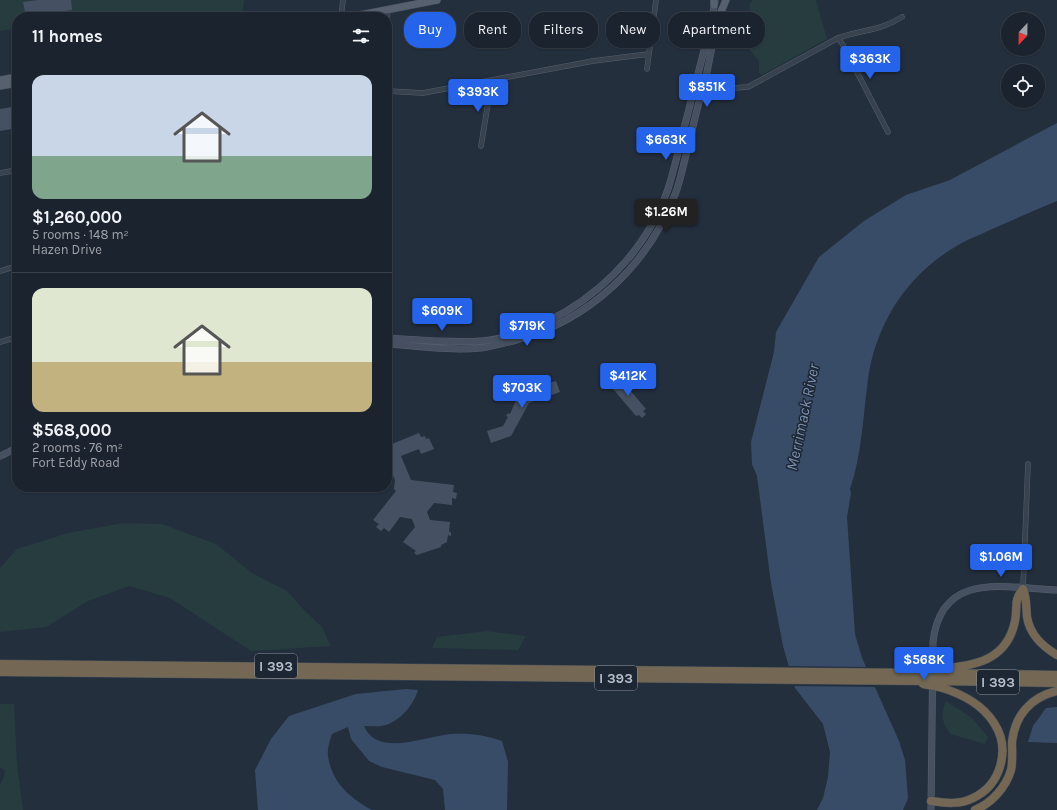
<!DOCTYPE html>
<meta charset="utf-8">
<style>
:root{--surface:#1b232e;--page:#282f3a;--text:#f1f3f6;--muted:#a0a4aa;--line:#39404a;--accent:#2563eb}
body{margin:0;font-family:Karla,sans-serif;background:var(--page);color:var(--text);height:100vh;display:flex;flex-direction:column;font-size:15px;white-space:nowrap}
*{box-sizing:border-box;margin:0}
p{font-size:13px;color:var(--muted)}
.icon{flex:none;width:22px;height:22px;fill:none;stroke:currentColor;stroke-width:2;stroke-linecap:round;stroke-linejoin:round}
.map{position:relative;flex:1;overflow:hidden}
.side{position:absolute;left:12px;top:12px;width:380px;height:480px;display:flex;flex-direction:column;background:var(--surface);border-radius:16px;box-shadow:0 1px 3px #0004,0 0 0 1px var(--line)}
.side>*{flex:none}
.top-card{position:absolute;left:404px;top:12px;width:380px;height:36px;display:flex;gap:8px}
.needle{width:26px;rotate:202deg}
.controls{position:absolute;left:1001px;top:12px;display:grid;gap:8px}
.controls a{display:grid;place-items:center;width:44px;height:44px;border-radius:50%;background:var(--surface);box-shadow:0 1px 3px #0004,0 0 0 1px var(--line);font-size:20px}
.price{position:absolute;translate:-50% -34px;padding:0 9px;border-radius:4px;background:var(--accent);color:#fff;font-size:13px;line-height:26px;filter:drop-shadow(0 1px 2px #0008)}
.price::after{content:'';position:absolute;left:50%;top:24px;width:12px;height:9px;margin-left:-6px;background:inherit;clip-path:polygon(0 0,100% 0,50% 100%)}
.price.on{background:#222;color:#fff}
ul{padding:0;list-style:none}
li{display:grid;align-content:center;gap:8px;height:212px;padding:0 20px}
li+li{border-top:1px solid var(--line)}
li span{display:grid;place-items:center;height:124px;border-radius:12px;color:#555}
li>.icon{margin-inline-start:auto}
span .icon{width:72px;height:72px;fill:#fffc;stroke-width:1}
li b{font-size:17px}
h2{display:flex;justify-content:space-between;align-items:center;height:48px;padding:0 20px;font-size:17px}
.chip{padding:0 14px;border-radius:16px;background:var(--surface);box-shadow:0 1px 3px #0004,0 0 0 1px var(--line);font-size:14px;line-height:36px}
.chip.on{background:var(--accent);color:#fff}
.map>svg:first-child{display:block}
</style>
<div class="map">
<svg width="1057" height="810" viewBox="0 0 1057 810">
<rect width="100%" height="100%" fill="#242f3e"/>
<path fill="#263c3f" d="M0,0h244l-2,17h-146l-1,-3 -18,3h-60v11l-17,3z
M753,0h63l11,39 -65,36 -3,-2v-12l-10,-12 1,-45z
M123,523l39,1 54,20 36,29 35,18 17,19 18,17 9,19 -80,5 -81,-53 -41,-12 -41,15 -42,26 -46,5v-64l17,-19 51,-16z
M487,631l39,5 -8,14 -86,-2 5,-11z
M946,701l26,17 16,19 -3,7 -35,-10c-8,-13 -10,-18 -4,-33z
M0,704h14l3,61 6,45h-23v-25l4,-9 1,-5 -5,-4z"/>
<path fill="#394c67" d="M1057,123v78c-22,9 -44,19 -67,29 -10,5 -20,8 -30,14 -51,28 -84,78 -92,135 -5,37 -6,75 -18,110l1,4 -4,24 8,117 7,24 37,83 6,19 3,38 -5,12h-86l6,-12 5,-21 2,-25 -7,-28 -28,-36 -12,-42 -12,-63 -14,-107 -5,-12 -1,-22 23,-90 2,-20 43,-75 45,-36 42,-26 44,-15z
M406,689l12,1c-4,14 -17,30 -32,35 -6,2 -15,1 -22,1 13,32 62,10 87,8 18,-1 34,1 51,7l6,21 -1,48h-62l-2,-21 -8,-9 -53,-13 -13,-6 -18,-22 -3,-12 -16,7c-2,6 -5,15 -4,22 4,27 22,42 44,54h-114l-3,-40 16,-31 18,-23 67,-22z
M1057,707v36l-29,-1 5,-16 13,-18z"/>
<path fill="#242f3e" d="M786,666l83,1 8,20 -85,-1z"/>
<path fill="#455162" d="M38,0h33l1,10 -46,7 -3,-15z
M438,17l7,1v7h2l-1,14 -10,-1z
M17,106v22l-17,3v-22z
M618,376l28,33 -3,2 3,3 -4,4 -3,-3 -3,1 -28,-33z
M556,381l4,11 -31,11 -18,33 -20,7 -4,-12 16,-5 5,-9 -2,-1 2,-3 2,1 7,-16 -2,-1 3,-6 8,-3v3l15,-5 -1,-2 5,-2 1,2z
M419,433l2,4 4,-1 1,3 3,-1 5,11 -13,5 -2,-5 -18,7 10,24 43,5 -1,7 4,1 -1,6 -4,-1v7l-18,-2 -7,9 3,8 20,2 -1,10h2v4l-3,-1 -1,7 -6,3v2l-24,8 -3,-2 2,-2 -13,-9 12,-15 -3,-8 -12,-2 -11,15 -5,-4 -3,3 -5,-4 3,-3 -6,-4 23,-29 -2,-2 1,-9 -8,-20v-14z"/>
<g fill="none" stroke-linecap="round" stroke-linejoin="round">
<defs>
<path id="street" d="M341,17l2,-17
M387,19l1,-9
M838,38l5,7 45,87
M647,69l9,-69
M696,79l37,9 15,-1 90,-49c24,-9 40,-6 64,-21
M387,91l36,2 170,-32 56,-7
M481,146l9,-55 -1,-10
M0,173l17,-3
M0,271l17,-5
M0,342l17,-5
M1023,589l5,-125"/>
<path id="secondary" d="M387,338c31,2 63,5 94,3 29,-2 59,-15 84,-29 47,-28 85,-71 103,-123 8,-25 13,-51 20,-76 9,-37 20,-74 27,-111
M387,344c31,2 63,7 94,4 10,-1 22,-5 32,-7 76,-20 136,-76 163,-149 6,-17 9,-35 14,-53 5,-22 11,-45 17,-67 4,-19 7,-38 12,-56
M0,456l17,-8
M931,810l2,-168c8,-72 73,-54 124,-52"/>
<path id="primary" d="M714,0v5
M350,17l87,-17
M718,19l8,-19
M0,80l17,-3
M0,86l17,-3"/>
<path id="highway" d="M0,664l923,9
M939,669c35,-3 68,-8 76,-48 3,-15 -2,-20 8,-32 4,10 3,18 4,28 3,18 15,29 30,38
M0,672l923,9
M940,673l117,2
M938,681l119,2
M931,801c14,2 29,4 42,-3 28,-13 38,-49 21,-75 -12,-19 -34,-30 -55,-36
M975,810c17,-7 31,-23 36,-40 2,-9 1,-19 1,-28 3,-27 19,-45 45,-51"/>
</defs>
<use href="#street" stroke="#565f6c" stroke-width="5.5"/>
<use href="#secondary" stroke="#565f6c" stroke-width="7"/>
<use href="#primary" stroke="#414a57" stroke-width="8"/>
<use href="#highway" stroke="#434c59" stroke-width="9"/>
<use href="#street" stroke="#38414e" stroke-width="4.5"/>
<use href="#secondary" stroke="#465061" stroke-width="6"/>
<use href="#primary" stroke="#56606e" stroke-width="7"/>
<use href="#highway" stroke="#746855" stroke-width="8"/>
<defs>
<path id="highway-bridge" d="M923,673h16
M923,681h15
M923,684l16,3"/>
</defs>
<use href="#highway-bridge" stroke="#434c59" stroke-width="9" stroke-linecap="butt"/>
<use href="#highway-bridge" stroke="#746855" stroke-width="8"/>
</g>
<g text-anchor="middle" stroke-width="3" stroke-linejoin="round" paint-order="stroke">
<g fill="#1d2633" stroke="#878f9c" stroke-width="1">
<rect x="255" y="654" width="42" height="24" rx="3"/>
<rect x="595" y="666" width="42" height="24" rx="3"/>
<rect x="977" y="670" width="42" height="24" rx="3"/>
</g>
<g font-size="14" font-weight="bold" fill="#b4bcc9">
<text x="276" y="671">I 393</text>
<text x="616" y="683">I 393</text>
<text x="998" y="687">I 393</text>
</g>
<g font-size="16" font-style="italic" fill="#7c92b1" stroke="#1d2633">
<text transform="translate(802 417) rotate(-78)" y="6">Merrimack River</text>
</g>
</g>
</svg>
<div class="controls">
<a><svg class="needle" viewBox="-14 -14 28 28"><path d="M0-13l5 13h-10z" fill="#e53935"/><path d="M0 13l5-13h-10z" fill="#a0a4aa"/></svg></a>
<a><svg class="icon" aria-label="locate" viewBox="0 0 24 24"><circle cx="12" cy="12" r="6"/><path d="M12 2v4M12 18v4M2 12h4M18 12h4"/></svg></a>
</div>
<b class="price" style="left:870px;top:80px">$363K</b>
<b class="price" style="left:707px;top:108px">$851K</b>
<b class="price" style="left:478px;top:113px">$393K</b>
<b class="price" style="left:666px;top:161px">$663K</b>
<b class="price on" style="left:666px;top:233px">$1.26M</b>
<b class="price" style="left:442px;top:332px">$609K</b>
<b class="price" style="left:527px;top:347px">$719K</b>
<b class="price" style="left:628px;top:397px">$412K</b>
<b class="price" style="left:522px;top:409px">$703K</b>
<b class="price" style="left:1001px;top:578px">$1.06M</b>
<b class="price" style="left:924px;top:681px">$568K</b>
<div class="top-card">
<a class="chip on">Buy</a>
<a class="chip">Rent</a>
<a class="chip">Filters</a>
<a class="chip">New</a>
<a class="chip">Apartment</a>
</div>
<section class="side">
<h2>11 homes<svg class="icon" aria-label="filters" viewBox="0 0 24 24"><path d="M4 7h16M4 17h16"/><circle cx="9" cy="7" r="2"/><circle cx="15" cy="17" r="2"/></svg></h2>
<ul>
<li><span style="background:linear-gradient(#c9d6e8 65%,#7fa58c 0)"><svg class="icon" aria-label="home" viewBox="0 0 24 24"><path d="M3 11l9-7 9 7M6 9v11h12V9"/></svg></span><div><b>$1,260,000</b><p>5 rooms · 148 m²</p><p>Hazen Drive</p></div></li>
<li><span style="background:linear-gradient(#dfe7d0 60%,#c2b280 0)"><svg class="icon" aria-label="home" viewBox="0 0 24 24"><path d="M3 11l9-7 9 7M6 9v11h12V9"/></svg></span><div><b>$568,000</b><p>2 rooms · 76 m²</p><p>Fort Eddy Road</p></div></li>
</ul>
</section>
</div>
